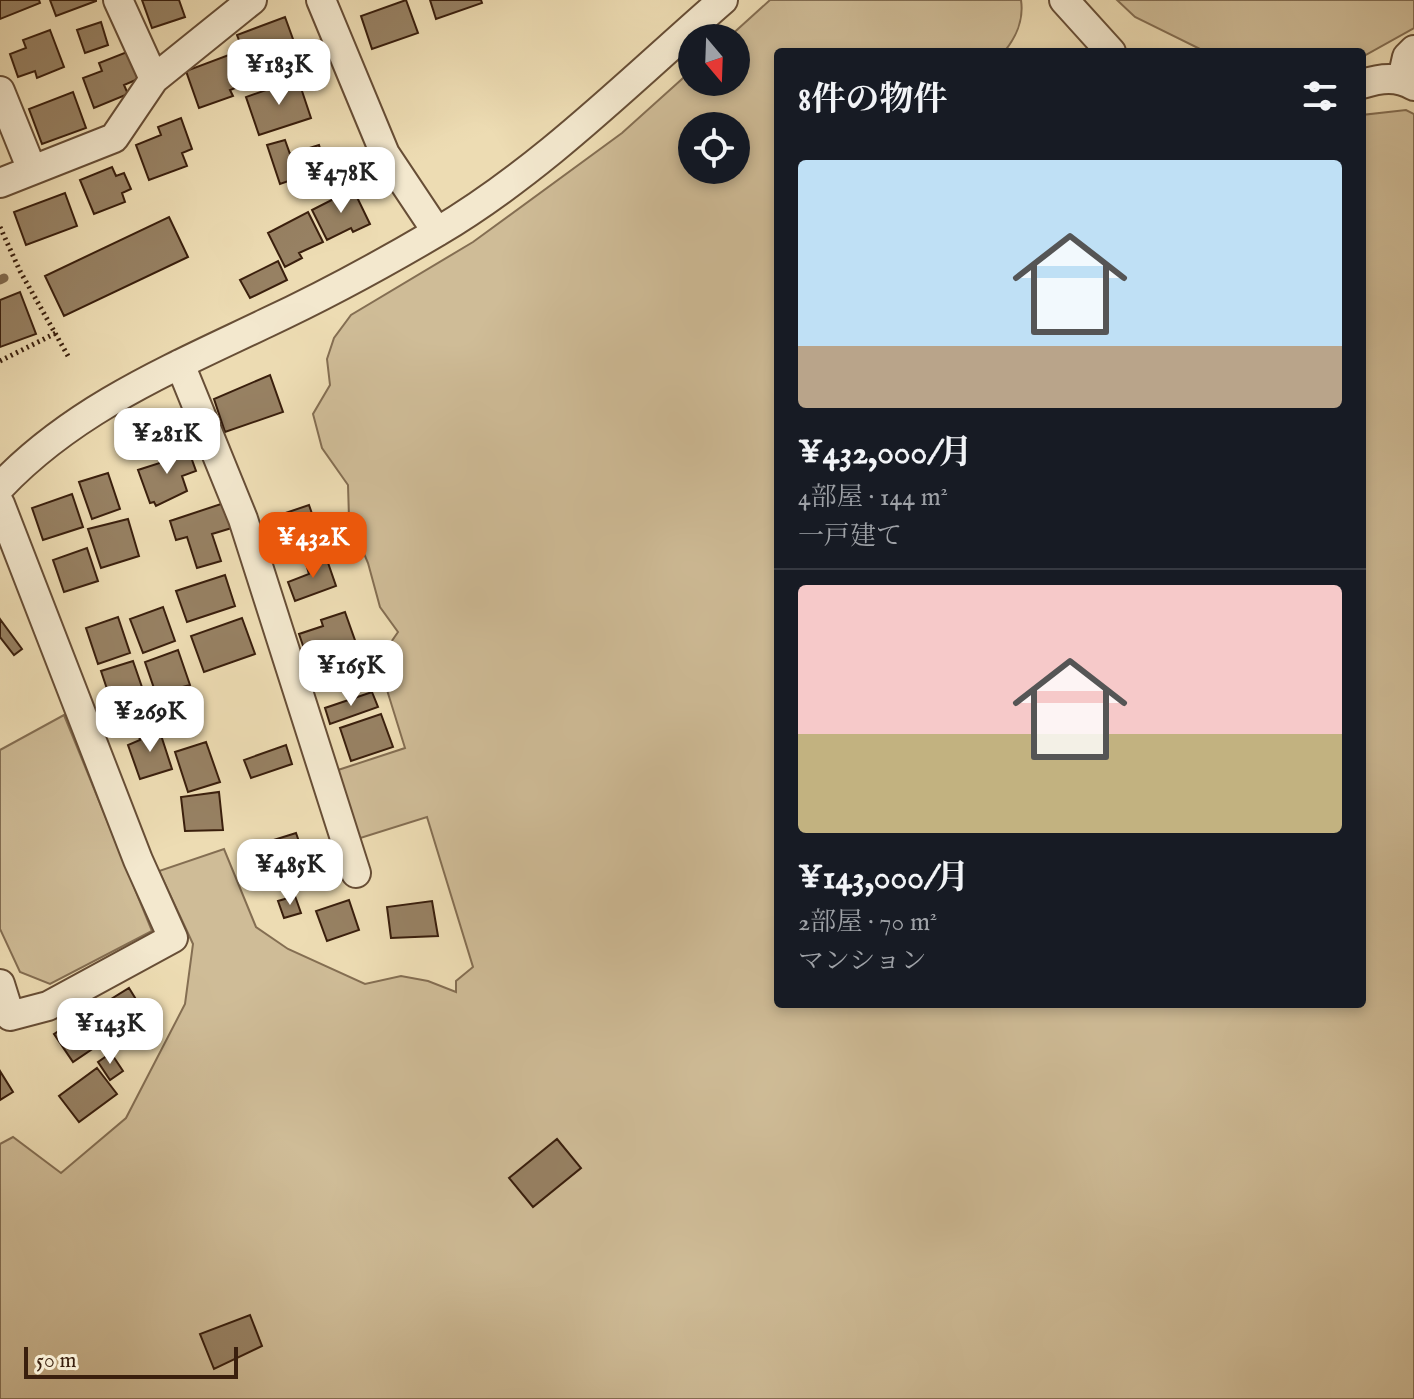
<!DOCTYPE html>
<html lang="ja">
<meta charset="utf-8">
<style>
:root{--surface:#171b24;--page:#20242c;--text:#f1f3f6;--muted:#9ea1a6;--line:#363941;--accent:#ea580c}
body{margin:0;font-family:"IM FELL English","Noto Serif JP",serif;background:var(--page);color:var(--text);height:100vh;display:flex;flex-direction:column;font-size:30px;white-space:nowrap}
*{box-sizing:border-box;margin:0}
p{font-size:26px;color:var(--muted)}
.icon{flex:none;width:44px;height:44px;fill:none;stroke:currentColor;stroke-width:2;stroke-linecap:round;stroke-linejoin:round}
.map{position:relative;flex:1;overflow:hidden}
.details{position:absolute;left:774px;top:48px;width:592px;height:960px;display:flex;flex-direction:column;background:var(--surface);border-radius:8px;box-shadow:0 4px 12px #0003}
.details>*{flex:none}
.needle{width:52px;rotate:161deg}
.buttons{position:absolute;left:678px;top:24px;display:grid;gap:16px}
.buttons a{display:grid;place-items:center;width:72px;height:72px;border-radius:50%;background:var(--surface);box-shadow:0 4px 12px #0003;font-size:40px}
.scale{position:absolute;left:24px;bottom:20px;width:214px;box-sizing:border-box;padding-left:8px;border:4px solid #3a1f0d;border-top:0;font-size:22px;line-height:28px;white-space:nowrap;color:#3a1f0d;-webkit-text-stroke:6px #f3e8ce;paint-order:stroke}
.price{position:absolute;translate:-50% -68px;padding:0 18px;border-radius:16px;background:#fff;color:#222;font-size:26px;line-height:52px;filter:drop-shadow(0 2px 4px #0008)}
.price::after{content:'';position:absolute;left:50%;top:48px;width:24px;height:18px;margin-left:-12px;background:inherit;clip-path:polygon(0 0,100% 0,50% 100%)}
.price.active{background:var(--accent);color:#fff}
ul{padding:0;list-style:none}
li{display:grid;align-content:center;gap:16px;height:424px;padding:0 24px}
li+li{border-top:2px solid var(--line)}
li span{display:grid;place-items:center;height:248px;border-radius:8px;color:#555}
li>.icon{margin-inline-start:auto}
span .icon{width:144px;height:144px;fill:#fffc;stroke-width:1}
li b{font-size:34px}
h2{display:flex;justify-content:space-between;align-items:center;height:96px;padding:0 24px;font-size:34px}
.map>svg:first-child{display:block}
</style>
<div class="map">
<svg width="1414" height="1399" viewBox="0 0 1414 1399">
<rect width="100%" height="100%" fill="#eddcb3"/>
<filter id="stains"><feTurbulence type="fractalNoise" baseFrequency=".0025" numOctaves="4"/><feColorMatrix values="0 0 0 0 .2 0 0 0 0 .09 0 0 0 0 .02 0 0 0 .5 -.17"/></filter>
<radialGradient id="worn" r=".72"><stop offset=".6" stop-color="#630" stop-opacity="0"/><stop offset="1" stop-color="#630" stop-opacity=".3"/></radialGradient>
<path fill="#cfbc97" stroke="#846e52" stroke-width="2" fill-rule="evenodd" d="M770,0h251c3,20 -4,36 -17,52h-226v952h584v-889l44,-5 8,4v1285h-1414v-255l13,-7 48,36 65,-55 59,-114 8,-60 -34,-73 65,-22 32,78 32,22 77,35 36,-8 27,5 28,11v-11l17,-14 -46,-150 -73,23 -22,-68 73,-24 -27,-87 20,-29 -18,-25 -12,-44 -19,-45 -1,-33 -26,-37 -9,-34 17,-29 -3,-26 7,-21 17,-23 122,-73 149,-109 70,-63v12h44v-44h-8zM692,126h44v44h-44z
M1117,0h297v28l-52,29v-5h-156l-71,-35z
M64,715l88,216 -102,53 -30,-12 -20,-43v-179z"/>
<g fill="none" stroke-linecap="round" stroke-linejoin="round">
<path stroke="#816a4f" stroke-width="9" d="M0,280l4,-2"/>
</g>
<path fill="#978163" stroke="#3a1f0d" stroke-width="2" d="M0,0h39l1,3 -40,16z
M50,0h46v1l-40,15z
M142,0h37l6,17 -33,11z
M406,0l12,33 -46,16 -11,-33z
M430,0h51l1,3 -46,16z
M285,17l13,36 -47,18 -14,-36z
M101,22l7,23 -23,8 -8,-23z
M50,30l14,37 -27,11 -2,-7 -17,6 -8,-23 16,-6 -3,-8z
M127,52l11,27 -14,6 4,9 -34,14 -11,-30 19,-7 -3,-8z
M234,53l12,31 -16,6 3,6 -34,12 -13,-37z
M298,79l13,39 -52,17 -13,-38z
M73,92l13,36 -44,16 -13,-35z
M181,118l11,31 -10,4 5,13 -38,14 -13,-35 25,-10 -3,-8z
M285,140l5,14 29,-9 3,10 16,-6 5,13 -63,22 -13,-39z
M112,167l4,9 8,-3 7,16 -9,4 3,9 -31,12 -14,-34z
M353,189l17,35 -17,8 -2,-4 -24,12 -15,-30z
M65,193l12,33 -51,19 -12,-33z
M308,212l15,30 -24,11 3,5 -17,9 -17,-34z
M169,217l19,40 -124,59 -19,-40z
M278,261l9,19 -37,18 -10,-18z
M20,292l16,42 -36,13v-47z
M270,375l13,37 -58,20 -11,-33z
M187,446l9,25 -14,5 5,15 -31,15 -2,-4 -4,1 -12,-33 25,-8 -3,-7z
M108,473l12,36 -28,10 -13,-37z
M72,494l11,33 -40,13 -11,-32z
M227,502l8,25 -23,7 9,27 -24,7 -10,-31 -11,3 -6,-19z
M309,505l11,32 -48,16 -10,-32z
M128,519l11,37 -38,12 -13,-39z
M87,548l11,33 -34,11 -11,-32z
M326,557l10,29 -41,15 -7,-19 21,-8 -3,-10z
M225,575l10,31 -48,16 -11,-31z
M163,607l12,34 -32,12 -13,-34z
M345,612l12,34 -48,17 -10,-29 24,-8 -2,-6z
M118,617l12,36 -32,11 -12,-36z
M242,618l13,36 -51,18 -13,-36z
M0,619l22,30 -8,6 -14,-18z
M178,650l12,35 -34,9 -11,-32z
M133,661l12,35 -32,11 -12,-36z
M372,692l6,15 -48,17 -5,-16z
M381,714l12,33 -42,14 -11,-33z
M158,726l14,43 -32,10 -12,-34 12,-5 -2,-8z
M206,742l14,40 -32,10 -13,-40z
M286,745l6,19 -41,14 -7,-18z
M219,792l4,38 -38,1 -4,-34z
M296,833l14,40 -35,12 -14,-41z
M295,896l6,17 -17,5 -6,-17z
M349,900l10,30 -32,11 -11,-30z
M432,901l6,35 -47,2 -4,-31z
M129,988l8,13 -6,4 7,12 -20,12 -15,-25z
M91,1010l19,27 -37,25 -19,-28z
M111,1053l12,18 -13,9 -12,-18z
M97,1068l20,26 -38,28 -20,-26z
M0,1071l13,21 -13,8z
M557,1139l24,29 -48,39 -24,-29z
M250,1315l12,31 -48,23 -14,-35z"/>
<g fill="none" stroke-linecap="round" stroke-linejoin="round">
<defs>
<path id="minor" d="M118,0l36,79
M321,0l64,154 52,78
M1064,0l47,52
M1402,79l5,-22 7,-7
M1362,84c19,-6 35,-8 52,2
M0,91l32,79
M0,183l114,-45 40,-59 98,-79
M180,364l63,155 113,354
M0,487c74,-78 170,-118 266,-164 58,-27 115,-58 171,-91 105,-62 194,-152 286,-232
M0,504l138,356 35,78 -125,68 -38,10 -10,-32"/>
</defs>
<use href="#minor" stroke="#674e36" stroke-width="32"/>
<path stroke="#3a1f0d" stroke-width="5" stroke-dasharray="2 4" stroke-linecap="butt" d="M0,227l20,44 48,85
M0,361l56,-28"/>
<use href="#minor" stroke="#f3e8ce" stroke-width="28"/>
</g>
<rect width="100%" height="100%" filter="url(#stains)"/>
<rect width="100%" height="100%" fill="url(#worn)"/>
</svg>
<div class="buttons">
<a><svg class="needle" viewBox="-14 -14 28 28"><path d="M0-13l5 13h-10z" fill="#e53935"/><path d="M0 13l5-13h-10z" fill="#9ea1a6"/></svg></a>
<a><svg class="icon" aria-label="locate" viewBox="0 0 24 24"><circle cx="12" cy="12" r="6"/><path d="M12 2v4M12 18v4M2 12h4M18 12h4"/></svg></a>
</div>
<div class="scale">50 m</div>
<b class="price" style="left:279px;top:107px">¥183K</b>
<b class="price" style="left:341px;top:215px">¥478K</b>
<b class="price" style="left:167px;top:476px">¥281K</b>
<b class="price active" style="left:313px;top:580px">¥432K</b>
<b class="price" style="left:351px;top:708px">¥165K</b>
<b class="price" style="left:150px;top:754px">¥269K</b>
<b class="price" style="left:290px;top:907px">¥485K</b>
<b class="price" style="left:110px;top:1066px">¥143K</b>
<section class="details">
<h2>8件の物件<svg class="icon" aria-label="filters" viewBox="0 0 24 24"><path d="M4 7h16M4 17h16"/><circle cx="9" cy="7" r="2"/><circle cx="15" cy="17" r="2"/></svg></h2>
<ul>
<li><span style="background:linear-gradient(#bfe0f5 75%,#b9a48a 0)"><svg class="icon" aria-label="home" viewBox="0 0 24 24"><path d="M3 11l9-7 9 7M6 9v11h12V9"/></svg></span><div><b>¥432,000/月</b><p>4部屋 · 144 m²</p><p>一戸建て</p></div></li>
<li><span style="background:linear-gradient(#f6c9c9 60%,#c2b280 0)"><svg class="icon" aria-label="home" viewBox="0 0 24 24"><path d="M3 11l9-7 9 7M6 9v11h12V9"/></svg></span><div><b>¥143,000/月</b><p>2部屋 · 70 m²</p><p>マンション</p></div></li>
</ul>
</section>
</div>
